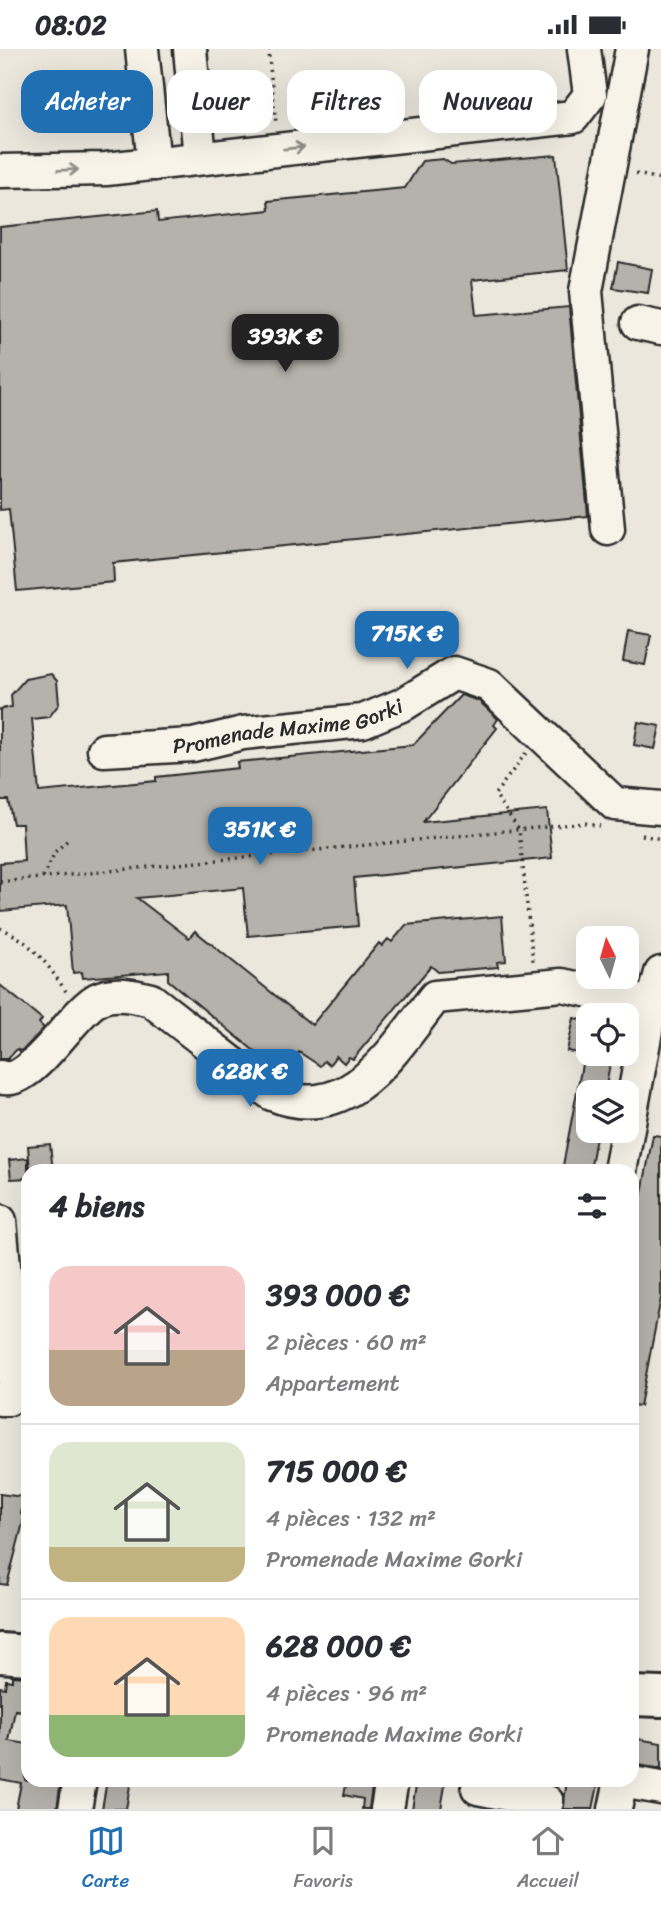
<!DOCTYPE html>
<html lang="fr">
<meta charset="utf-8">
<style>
:root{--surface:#fff;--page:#f2f2f3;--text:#2b2b33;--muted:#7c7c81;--line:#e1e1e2;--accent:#1f6fb2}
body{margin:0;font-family:Sriracha,sans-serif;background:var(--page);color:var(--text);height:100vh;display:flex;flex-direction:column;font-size:26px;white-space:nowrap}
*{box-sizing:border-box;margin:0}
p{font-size:23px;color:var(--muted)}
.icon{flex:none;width:38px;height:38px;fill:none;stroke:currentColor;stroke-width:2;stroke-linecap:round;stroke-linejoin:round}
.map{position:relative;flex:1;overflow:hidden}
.panel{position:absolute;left:21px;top:1115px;width:618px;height:623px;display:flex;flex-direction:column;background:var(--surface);border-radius:21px;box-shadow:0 7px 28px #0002}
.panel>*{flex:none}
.guide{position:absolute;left:21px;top:21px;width:620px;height:63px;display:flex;gap:14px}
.needle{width:46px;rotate:355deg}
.fabs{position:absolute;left:576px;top:877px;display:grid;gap:14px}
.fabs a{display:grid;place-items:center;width:63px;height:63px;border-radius:14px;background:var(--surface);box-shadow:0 7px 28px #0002;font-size:35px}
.price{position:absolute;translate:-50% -60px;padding:0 16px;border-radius:14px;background:var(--accent);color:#fff;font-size:23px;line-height:46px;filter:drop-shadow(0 2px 4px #0008)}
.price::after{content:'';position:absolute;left:50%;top:42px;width:21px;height:16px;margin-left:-10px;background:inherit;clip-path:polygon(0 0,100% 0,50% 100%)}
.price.on{background:#222;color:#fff}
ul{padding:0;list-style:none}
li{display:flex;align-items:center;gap:21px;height:175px;padding:0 28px}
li+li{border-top:2px solid var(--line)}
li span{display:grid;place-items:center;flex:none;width:196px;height:140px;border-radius:21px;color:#555}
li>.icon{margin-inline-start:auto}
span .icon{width:84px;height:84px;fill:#fffc;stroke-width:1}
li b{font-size:30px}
h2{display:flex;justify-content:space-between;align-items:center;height:84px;padding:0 28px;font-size:30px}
.pill{padding:0 24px;border-radius:21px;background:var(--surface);box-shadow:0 7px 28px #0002;font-size:24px;line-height:63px}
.pill.on{background:var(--accent);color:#fff}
.status{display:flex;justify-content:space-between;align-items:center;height:49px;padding:0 35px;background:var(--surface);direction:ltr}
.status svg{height:19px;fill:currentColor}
.menu{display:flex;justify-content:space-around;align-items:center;height:98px;border-top:2px solid var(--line);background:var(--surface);font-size:19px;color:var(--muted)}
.menu a{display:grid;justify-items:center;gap:4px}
.menu .on{color:var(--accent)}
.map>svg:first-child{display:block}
</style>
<div class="status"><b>08:02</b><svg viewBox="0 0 49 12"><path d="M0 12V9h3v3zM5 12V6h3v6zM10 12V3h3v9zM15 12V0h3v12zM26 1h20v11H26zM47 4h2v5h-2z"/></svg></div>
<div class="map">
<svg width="661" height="1760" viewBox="0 0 661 1760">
<rect width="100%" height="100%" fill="#ebe7dd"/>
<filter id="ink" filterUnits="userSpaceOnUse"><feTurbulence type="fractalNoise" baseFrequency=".0143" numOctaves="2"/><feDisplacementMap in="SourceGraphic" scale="14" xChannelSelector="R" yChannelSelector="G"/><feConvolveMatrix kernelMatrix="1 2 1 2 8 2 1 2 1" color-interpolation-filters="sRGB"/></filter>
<g filter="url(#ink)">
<path fill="#b5b2ab" stroke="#2b2b2b" stroke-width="2" d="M556,106l12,115 -96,10 4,35 93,-8 19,209 -475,47 1,19 -97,9 -8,-82 -9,1v-283l157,-16 1,11 111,-12 -1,-9 137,-13 17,-27 21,-2 8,5z
M618,213l34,7 -4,24 -35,-5z
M628,582l23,4 -6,30 -22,-4z
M51,625l6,7 2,23 -10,13 -17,2 7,73 117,-11v-4l82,-9 -1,-6 176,-17 48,-50 18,6 19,18 -4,6 3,3 -74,94 124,-12 5,48 -198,20 4,48 -110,10 -5,-48 -106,10 52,40 6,-7 117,94 67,-82 3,3 6,-7 4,3 14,-17 96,-9 4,45 -9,1 1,5 -60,5 -7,-6 -78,93 -4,-2 -5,6 -8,-7 -7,9 -5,-4 -4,5 -21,-14 -13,17 -7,-5 -4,4 -107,-88v-9l-85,7 -1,-6 -9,1 -6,-68 -66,6 -1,-14v-34l24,-2 -2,-37h-9l-5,-24h-8v-91l12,-2 -1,-12 14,-16z
M638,673l22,4 -5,23 -21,-4z
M0,936l42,34 -3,4 5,5 -19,20 -5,3 -3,-2 -9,10h-8z
M574,969l14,3v32h24l-7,39h-17v39l9,1 -7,39h-28l22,-117 -17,-3z
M653,1086l8,1v162l-21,108 -8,-1v-160z
M50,1095l3,27h-23l-2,-25z
M28,1109v20l-17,1 -2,-19z
M0,1445l24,3 -3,17 4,1 -18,70 -7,-1z
M12,1627l16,1v35l-13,-2 -6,31 19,3 -3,36h36l-4,29h-41l5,-26 -21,-4v-92l5,1 1,-8 6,1z
M632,1689l29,5v26l-29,-5z
M107,1731h24l-5,29h-24z
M347,1731h26l-4,29h-7l1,-10 -19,-4z
M417,1731h29l-5,29h-29z
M567,1731h32l-6,29h-30z"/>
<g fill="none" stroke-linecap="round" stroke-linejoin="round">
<defs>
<g id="minor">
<path d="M142,0l12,115"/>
<path d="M190,0l10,109"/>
<path d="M0,122l106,-2 467,-52 17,-22 -6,-46"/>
<path d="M638,274l23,5"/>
<path d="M608,480l-22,-238 46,-242"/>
<path id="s1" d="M104,701l89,-5 50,-12 120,-12 41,-17 50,-31 35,12 126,119 46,4"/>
<path d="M0,1028c31,12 71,-64 98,-78 16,-8 37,-3 53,1l121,94c79,32 121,-44 163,-97l127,-12 99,21"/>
<path d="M620,1122l27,-146 14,-52"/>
<path d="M0,1172l15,168 -7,10h-8"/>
<path d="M479,1731l-1,8 69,14"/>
<path d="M75,1760l5,-29"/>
<path d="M387,1760l5,-29"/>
<path d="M615,1760l6,-28 40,7"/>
</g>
<path id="major" d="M0,1604l28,2
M632,1647l29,1"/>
</defs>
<use href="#minor" stroke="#2b2b2b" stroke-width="37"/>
<use href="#major" stroke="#2b2b2b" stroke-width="44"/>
<path stroke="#2b2b2b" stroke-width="3.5" stroke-dasharray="2 5" stroke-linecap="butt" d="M268,0l8,74
M636,125l25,5
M526,704l-31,41 24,36 14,131
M642,786l19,4
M43,828l12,-25 15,-14
M0,833l585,-59 15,3
M0,879c32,13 48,37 67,65"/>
<use href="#minor" stroke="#f7f3e8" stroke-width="32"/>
<use href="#major" stroke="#f7f3e8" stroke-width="38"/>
</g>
<defs><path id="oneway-shaft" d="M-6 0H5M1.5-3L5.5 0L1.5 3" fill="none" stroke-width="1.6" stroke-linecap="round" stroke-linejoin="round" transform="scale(1.75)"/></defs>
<g stroke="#918f8a">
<use href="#oneway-shaft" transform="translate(294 99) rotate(-6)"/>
<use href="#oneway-shaft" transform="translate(68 121) rotate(-2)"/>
</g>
</g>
<g text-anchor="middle" stroke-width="6" stroke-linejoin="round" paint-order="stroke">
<g font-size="21" fill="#2b2b2b" stroke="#f7f3e8">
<text dy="7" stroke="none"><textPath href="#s1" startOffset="186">Promenade Maxime Gorki</textPath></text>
</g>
</g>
</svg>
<div class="fabs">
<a><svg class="needle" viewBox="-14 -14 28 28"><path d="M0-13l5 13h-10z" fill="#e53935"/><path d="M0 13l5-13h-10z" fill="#7c7c81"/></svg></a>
<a><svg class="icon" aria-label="locate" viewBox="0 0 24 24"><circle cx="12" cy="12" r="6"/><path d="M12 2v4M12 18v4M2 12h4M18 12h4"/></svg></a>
<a><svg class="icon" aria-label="layers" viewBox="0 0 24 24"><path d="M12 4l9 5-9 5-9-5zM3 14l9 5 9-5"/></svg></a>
</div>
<b class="price on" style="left:285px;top:325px">393K €</b>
<b class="price" style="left:407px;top:622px">715K €</b>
<b class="price" style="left:260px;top:818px">351K €</b>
<b class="price" style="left:250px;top:1060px">628K €</b>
<div class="guide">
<a class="pill on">Acheter</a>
<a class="pill">Louer</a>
<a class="pill">Filtres</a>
<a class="pill">Nouveau</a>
</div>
<section class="panel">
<h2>4 biens<svg class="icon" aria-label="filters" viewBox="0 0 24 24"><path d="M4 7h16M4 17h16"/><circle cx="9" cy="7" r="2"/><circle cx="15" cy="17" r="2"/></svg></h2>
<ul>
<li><span style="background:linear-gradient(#f6c9c9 60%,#b9a48a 0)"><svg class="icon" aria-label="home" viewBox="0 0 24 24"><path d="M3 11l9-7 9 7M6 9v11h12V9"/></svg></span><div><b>393 000 €</b><p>2 pièces · 60 m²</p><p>Appartement</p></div></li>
<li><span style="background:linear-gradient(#dfe7d0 75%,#c2b280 0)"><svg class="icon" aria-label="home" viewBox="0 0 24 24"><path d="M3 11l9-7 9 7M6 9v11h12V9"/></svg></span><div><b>715 000 €</b><p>4 pièces · 132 m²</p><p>Promenade Maxime Gorki</p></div></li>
<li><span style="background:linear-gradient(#ffd9b3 70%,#8fb573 0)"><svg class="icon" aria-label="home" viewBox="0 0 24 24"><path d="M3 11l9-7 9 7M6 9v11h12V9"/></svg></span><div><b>628 000 €</b><p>4 pièces · 96 m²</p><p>Promenade Maxime Gorki</p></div></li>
</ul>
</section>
</div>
<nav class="menu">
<a class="on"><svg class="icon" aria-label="map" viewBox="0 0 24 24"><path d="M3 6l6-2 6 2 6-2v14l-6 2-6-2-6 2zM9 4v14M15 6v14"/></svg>Carte</a>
<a><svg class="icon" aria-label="saved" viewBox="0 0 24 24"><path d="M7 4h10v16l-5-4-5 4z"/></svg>Favoris</a>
<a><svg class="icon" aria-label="home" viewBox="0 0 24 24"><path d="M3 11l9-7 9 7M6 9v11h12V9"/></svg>Accueil</a>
</nav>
